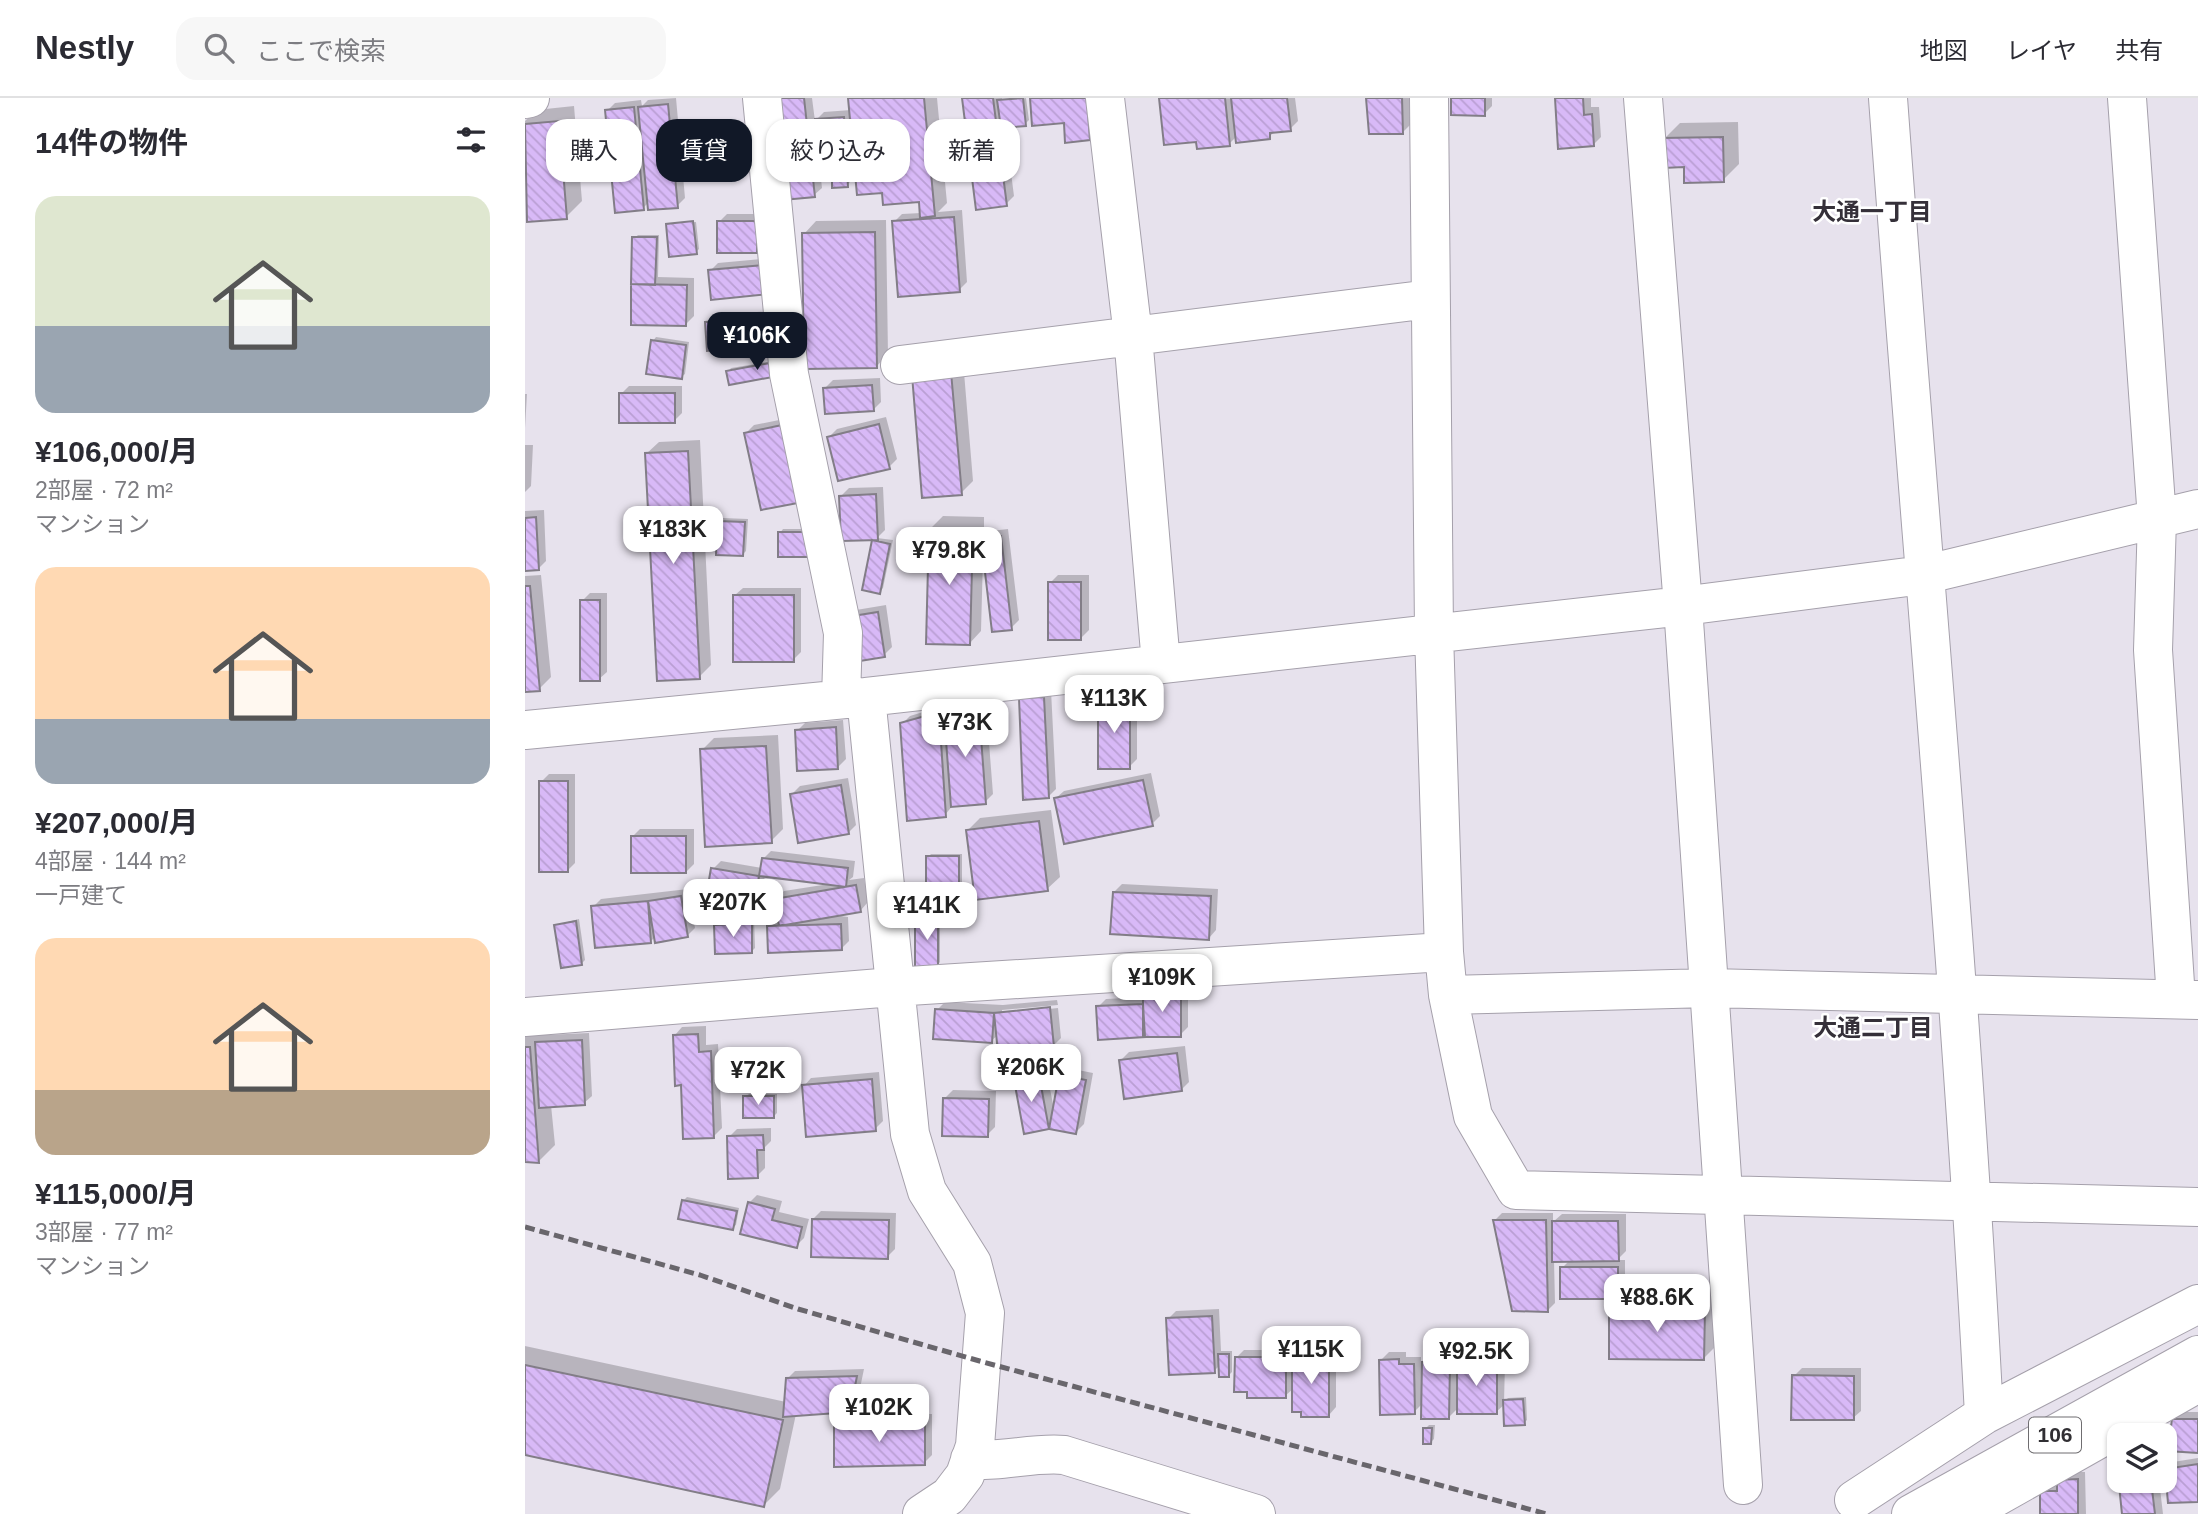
<!DOCTYPE html>
<html lang="ja">
<meta charset="utf-8">
<style>
:root{--surface:#fff;--page:#f7f7f7;--text:#2b2b33;--muted:#7c7c81;--line:#e1e1e2;--accent:#111827}
body{margin:0;font-family:Arial,"Noto Sans JP",sans-serif;background:var(--page);color:var(--text);height:100vh;display:flex;flex-direction:column;font-size:26px;white-space:nowrap}
*{box-sizing:border-box;margin:0}
p{font-size:23px;color:var(--muted)}
.icon{flex:none;width:38px;height:38px;fill:none;stroke:currentColor;stroke-width:2;stroke-linecap:round;stroke-linejoin:round}
.map{position:relative;flex:1;overflow:hidden}
.drawer{display:flex;flex-direction:column;background:var(--surface);width:525px}
.drawer>*{flex:none}
.guide{position:absolute;left:21px;top:21px;width:665px;height:63px;display:flex;gap:14px}
.controls{position:absolute;left:1582px;top:1325px;display:grid;gap:14px}
.controls a{display:grid;place-items:center;width:70px;height:70px;border-radius:14px;background:var(--surface);box-shadow:0 2px 5px #0004;font-size:35px}
.price{position:absolute;translate:-50% -60px;padding:0 16px;border-radius:14px;background:#fff;color:#222;font-size:23px;line-height:46px;filter:drop-shadow(0 2px 4px #0008)}
.price::after{content:'';position:absolute;left:50%;top:42px;width:21px;height:16px;margin-left:-10px;background:inherit;clip-path:polygon(0 0,100% 0,50% 100%)}
.price.on{background:var(--accent);color:#fff}
ul{padding:0;list-style:none}
li{display:grid;align-content:center;gap:14px;height:371px;padding:0 35px}
li span{display:grid;place-items:center;height:217px;border-radius:21px;color:#555}
li>.icon{margin-inline-start:auto}
span .icon{width:126px;height:126px;fill:#fffc;stroke-width:1}
li b{font-size:30px}
h2{display:flex;justify-content:space-between;align-items:center;height:84px;padding:0 35px;font-size:30px}
.tag{padding:0 24px;border-radius:21px;background:var(--surface);box-shadow:0 2px 5px #0004;font-size:24px;line-height:63px}
.tag.on{background:var(--accent);color:#fff}
header{display:flex;align-items:center;gap:42px;box-sizing:border-box;height:98px;padding:0 35px;background:var(--surface);border-bottom:2px solid var(--line)}
header strong{font-size:33px}
nav{display:flex;gap:38px;margin-inline-start:auto;font-size:24px}
.search{width:490px;height:63px;background:var(--page);display:flex;align-items:center;gap:18px;box-sizing:border-box;padding:0 24px;border-radius:21px;color:var(--muted);font-size:26px}
main{display:flex;flex:1;min-height:0}
.map>svg:first-child{display:block}
</style>
<header>
<strong>Nestly</strong>
<div class="search"><svg class="icon" aria-label="search" viewBox="0 0 24 24"><circle cx="10" cy="10" r="6"/><path d="M15 15l6 6"/></svg>ここで検索</div>
<nav><a>地図</a><a>レイヤ</a><a>共有</a></nav>
</header>
<main>
<section class="drawer">
<h2>14件の物件<svg class="icon" aria-label="filters" viewBox="0 0 24 24"><path d="M4 7h16M4 17h16"/><circle cx="9" cy="7" r="2"/><circle cx="15" cy="17" r="2"/></svg></h2>
<ul>
<li><span style="background:linear-gradient(#dfe7d0 60%,#9aa5b1 0)"><svg class="icon" aria-label="home" viewBox="0 0 24 24"><path d="M3 11l9-7 9 7M6 9v11h12V9"/></svg></span><div><b>¥106,000/月</b><p>2部屋 · 72 m²</p><p>マンション</p></div></li>
<li><span style="background:linear-gradient(#ffd9b3 70%,#9aa5b1 0)"><svg class="icon" aria-label="home" viewBox="0 0 24 24"><path d="M3 11l9-7 9 7M6 9v11h12V9"/></svg></span><div><b>¥207,000/月</b><p>4部屋 · 144 m²</p><p>一戸建て</p></div></li>
<li><span style="background:linear-gradient(#ffd9b3 70%,#b9a48a 0)"><svg class="icon" aria-label="home" viewBox="0 0 24 24"><path d="M3 11l9-7 9 7M6 9v11h12V9"/></svg></span><div><b>¥115,000/月</b><p>3部屋 · 77 m²</p><p>マンション</p></div></li>
</ul>
</section>
<div class="map">
<svg width="1673" height="1416" viewBox="0 0 1673 1416">
<defs>
<pattern id="building-back-hatch" width="6" height="6" patternUnits="userSpaceOnUse" patternTransform="scale(1.75)"><rect width="6" height="6" fill="#d8b9f7"/><path d="M-1 5l2 2M0 0l6 6M5-1l2 2" fill="none" stroke="#ba9fd4"/></pattern>
</defs>
<rect width="100%" height="100%" fill="#e7e2ed"/>
<path fill="#0003" d="M151,0l9,100 -8,8 -28,-4 -6,6 -36,-97 8,-8 26,-3 1,6 6,-6z
M249,0h38l3,23 9,-9 27,-2 -1,-12h87l10,105 -9,9 24,-2 5,72 -8,8 -65,-68 8,-8 19,-1 -1,-13 -36,-9 -27,-16 -10,10 -14,-7 -12,1 1,9 -8,7z
M439,0h38v3l24,-3 3,22 -4,4 -20,2 9,70 -8,8z
M636,0h134l3,23 -8,8 -15,2 -6,6 -32,-1 -8,8 -31,-4z
M842,0h42l1,27 -8,8z
M928,0h39v8l-8,8z
M1031,0h35v9h8l2,30 -8,8z
M49,8l8,95 -16,16 -38,4 -3,-100 11,-11z
M1213,24l1,42 -16,16 -37,-14 -22,-27 16,-16z
M202,116h37v30l-8,8 -37,-30z
M361,122l2,134 -12,13 -72,-133 12,-13z
M171,124l3,27 -3,3 -28,-27z
M113,137h21l-1,42 36,1v38l-8,8 -54,-1 2,-85z
M248,160l-6,34 -57,-21 8,-8z
M261,212l-78,39 -2,-26 8,-8z
M131,239l33,5 -4,32 -4,3 -28,-36z
M265,260l2,11 -64,3 3,-4z
M438,262l10,121 -12,12 -48,-117z
M355,280l1,24 -8,8 -48,-22 8,-8z
M104,288h53v27l-8,8 -53,-27z
M0,296h2l-2,34z
M361,319l11,42 -8,8 -60,-30 8,-8z
M264,320l16,75 -59,-60 8,-8z
M175,342l11,225 -12,12 -53,-223 13,-12z
M0,347h8l-2,41 -6,6z
M358,389l2,43 -8,8 16,2 -10,48 -4,4 -5,-51 3,-3 -36,-42 8,-8z
M19,412l2,51 -8,8h-13v-58z
M418,418l41,1v21l7,-7 17,-2 11,91 -8,8 -28,-70 -2,73 -12,13 -38,-116z
M198,420l25,1 -2,32 -3,3 -24,-32z
M258,431h39v23l-42,-19z
M16,477l10,102 -12,12 -14,1v-114z
M533,477h31v55l-8,8 -31,-55z
M218,490h58v64l-8,8 -58,-65z
M65,495h17v79l-8,7 -17,-78z
M361,507l6,42 -8,8 -34,-44z
M526,592l5,99 -8,8 -27,-98z
M582,595h30v66l-8,8 -30,-66z
M461,606l7,90 -8,8 -32,3 -8,10 -43,-91 8,-8 36,-11 1,9 7,-8z
M318,622l3,39 -8,8 -41,-36 8,-8z
M253,637l5,94 -12,12 -69,-91 12,-12z
M626,675l9,43 -8,8 -96,-26 8,-7z
M24,676h26v89l-8,8 -26,-89z
M323,680l8,47 -8,8 -56,-39 8,-8z
M526,712l9,67 -13,12 -79,-59 12,-12z
M115,731h54v35l-8,8 -54,-35z
M246,753l84,10 -2,16 -4,3 15,-2 4,24 -7,8 -27,5 14,2 1,24 -8,8 -72,-22 11,-8 -4,-20 8,-8 45,-7 -64,-9 -6,39 -5,4 1,30 -3,3 -36,-26 3,-3 19,-3 -25,-50 8,-8 41,7 1,-9z
M406,756h31v32l-3,4 -31,-33z
M597,786l96,5 -2,41 -7,8 -95,-46z
M163,791l7,39 -8,8h-31l-6,6 -57,-35 8,-8z
M395,814h20v50l-3,4 -20,-50z
M54,821l6,41 -3,3 -26,-38z
M628,887h35v42l-8,8 -82,-28 8,-8 39,-2z
M532,902l1,5 -56,5v4l56,-6 3,30 -8,8 -55,-11 -7,6 -54,-31 8,-8 58,3z
M181,928v19l12,-1 4,84 -8,8 -31,-53 -8,-48 7,-8z
M0,934h20v3l44,-2 3,63 -8,7 -33,2 4,40 -16,16 -14,-1z
M660,948l4,36 -8,8 -60,-30 8,-8z
M543,970l25,5 -9,51 -8,8 -27,-5 -23,5 -10,-51 8,-8 22,-4 8,40 7,-33z
M354,974l4,49 -8,8 -71,-43 7,-8z
M428,992l43,1 -1,36 -8,8 -42,-37z
M224,996h28v19l-3,3 -29,-19z
M246,1030v13l-6,6v21l-8,8 -28,-39 8,-8z
M232,1097l25,6 -3,11 30,7 -5,19 -8,8 -47,-43z
M162,1099l52,11 -3,17 -4,3 -49,-27z
M296,1113l75,2 -1,36 -8,8 -74,-38z
M977,1115h51v9l9,-8h64v37l-9,9h8v29l-8,8 -55,-29 8,-8h-16l1,43 -8,8 -52,-91z
M1109,1188l93,2 -1,48 -22,22 -93,-49z
M694,1211l2,42h11v21l-4,4 -8,-11 -6,6 -46,-52 8,-8z
M0,1248l261,56 1,-23 8,-8 69,-2 -7,34 -11,11h86v41l-8,8 -89,-41 12,-11 -51,3 -16,75 -16,16 -239,-51z
M777,1251h34v58l-7,8 -35,-27 -9,8 -49,-38 8,-8h49v7z
M864,1254h17v5h15v8l10,-10h26v9l10,-10h29v10h9l-1,38 4,-4 18,-1 1,23 -3,3 -19,-19 -9,8 -38,-4 -9,9 -26,-14 -9,9 -33,-52z
M1277,1270h59v43l-8,7 -59,-42z
M1657,1314h16v39l-24,-31z
M904,1327h6l-1,14 -3,3 -6,-13z
M1673,1360v42l-29,2 -4,-32 8,-8z
M1542,1374h18l1,42h-44v-22z
M1602,1382h32l4,34h-40l-2,-28z"/>
<path fill="url(#building-back-hatch)" stroke="#827d87" stroke-width="2" d="M247,0h32l11,99 -32,3z
M323,0h76l11,118 -15,2 -1,-16 -36,3 -1,-12 -25,2z
M437,0h31l14,108 -31,4z
M498,0l3,28 -25,2 -4,-28z
M505,0h57l3,42 -25,3 -1,-20 -32,3z
M634,0h66l5,48 -33,3 -1,-7 -32,3z
M706,0h56l4,33 -21,2v6l-34,4z
M841,0h36l1,36h-34z
M926,0h34v18l-34,-1z
M1030,0h28l1,17 8,-1 2,32 -36,3z
M143,6l10,104 -30,2 -10,-103z
M109,9l10,103 -29,3 -10,-103z
M319,19l4,70 -16,1v-8l-14,1 -3,-62z
M34,23l8,98 -40,3 -2,-98z
M1198,39l1,45 -40,1v-16l-21,1 -1,-30z
M429,119l6,75 -62,5 -6,-76z
M168,123l4,33 -28,3 -3,-33z
M192,123h40v32h-40z
M350,134l2,136 -73,1 -2,-136z
M107,139h25l-2,48 -24,-1z
M240,167l3,29 -57,6 -3,-30z
M106,186l56,1 -1,41 -55,-1z
M254,219l2,28 -74,6 -2,-29z
M126,242l35,5 -4,34 -36,-5z
M261,262l3,14 -60,11 -3,-14z
M426,274l11,123 -40,3 -10,-123z
M347,287l2,26 -49,3 -2,-26z
M94,295h56v30h-56z
M354,326l11,45 -52,12 -11,-44z
M257,327l16,78 -37,7 -17,-77z
M163,353l12,228 -43,2 -12,-228z
M351,396l2,46 -37,1 -2,-45z
M11,419l3,53 -14,1v-53z
M192,423l28,1 -2,34 -27,-1z
M404,430l44,1 -3,116 -44,-1z
M253,434h41v25h-41z
M476,438l11,94 -20,2 -11,-94z
M347,442l18,4 -10,50 -18,-4z
M523,484h33v58h-33z
M0,488h5l10,105 -15,1z
M208,497h61v67h-61z
M55,502h20v81h-20z
M353,514l7,45 -38,6 -7,-45z
M519,599l5,101 -26,2 -4,-102z
M573,602h32v69h-32z
M454,613l7,93 -35,3 -7,-93z
M414,614l7,105 -39,4 -7,-98z
M311,629l2,42 -41,2 -2,-41z
M241,648l6,97 -67,4 -5,-98z
M618,682l10,46 -89,18 -10,-46z
M14,683h29v91h-29z
M316,687l8,49 -51,9 -8,-49z
M514,723l9,70 -73,9 -9,-70z
M106,738h55v37h-55z
M401,758h33v36h-33z
M237,760l86,10 -2,19 -87,-11z
M186,770l48,8 -7,47 -49,-8z
M331,787l5,27 -82,14 -5,-27z
M588,794l98,4 -2,44 -99,-6z
M156,798l7,41 -33,6 -7,-42z
M123,803l3,42 -56,5 -4,-42z
M390,817h23v53h-23z
M51,823l6,44 -21,3 -7,-43z
M227,825v30l-37,1 -1,-29z
M316,826l1,26 -74,3 -1,-27z
M618,894h38v45h-38z
M618,906l2,33 -47,3 -2,-34z
M525,909l4,40 -56,6 -4,-40z
M410,911l59,4 -2,30 -59,-4z
M173,936l1,18 12,-1 3,87 -31,1 -2,-54 -6,1 -2,-51z
M57,942l3,65 -46,3 -4,-66z
M0,949h5l9,116 -14,-1z
M652,955l5,38 -58,8 -5,-39z
M514,977l10,54 -25,5 -10,-54z
M534,977l27,5 -10,54 -27,-5z
M347,981l4,52 -70,6 -4,-52z
M218,998h31v22h-31z
M418,1000l46,1 -1,38 -46,-1z
M238,1037l1,15h-7l1,28 -30,1 -1,-43z
M157,1102l55,11 -4,19 -55,-11z
M223,1104l27,7 -3,11 30,7 -5,21 -57,-14z
M287,1121l77,1 -1,39 -77,-2z
M968,1122h53l2,92 -36,-1z
M1027,1123h66l1,40 -67,1z
M1035,1169h58v32h-58z
M1084,1210l96,2 -1,50 -95,-1z
M687,1218l3,57 -46,2 -3,-57z
M693,1256h11v23h-10z
M767,1258h37v61h-28v-5h-9z
M710,1259h51v41h-39v-6h-13z
M874,1261v5h15l1,50 -35,1 -1,-55z
M932,1263h32v10h8v43h-40z
M897,1264h28l-1,57h-28z
M0,1267l258,55 -19,87 -239,-52z
M1267,1277l62,1v44h-63z
M332,1278l-7,36 -67,5 3,-39z
M998,1301l2,26 -21,1 -1,-26z
M1647,1321h26v34l-30,-2z
M309,1323h91v44l-91,2z
M898,1330h9l-1,16h-8z
M1673,1366v38l-30,1 -3,-34z
M1553,1381v35h-38v-23h17v-11z
M1626,1383l4,33h-33l-3,-29z"/>
<g fill="none" stroke-linecap="round" stroke-linejoin="round">
<defs>
<path id="minor" d="M237,0l27,276 54,259 -2,66
M580,0l28,238 28,328
M904,0l5,535 10,319 4,43 25,121 43,74 682,17
M1118,0l40,508 60,879
M1363,0c32,439 73,877 96,1317
M1602,0l30,421 -4,131 23,349
M0,1l5,-1
M375,267l530,-66
M341,599l44,437 17,57 45,72 13,50 -10,133 -10,29 -16,21 -27,18
M0,632l341,-33 817,-91 240,-31 275,-66
M923,897l261,-7 489,12
M0,919l368,-30 551,-35
M445,1361c31,4 62,-7 94,-4l192,59
M1329,1402l130,-85 214,-111
M1441,1416l232,-131"/>
<path id="highway" d="M1386,1416l287,-159"/>
</defs>
<use href="#minor" stroke="#a5a0ab" stroke-width="40"/>
<use href="#highway" stroke="#a5a0ab" stroke-width="40"/>
<use href="#minor" stroke="#fff" stroke-width="38"/>
<use href="#highway" stroke="#fff" stroke-width="38"/>
<path stroke="#69666c" stroke-width="5" stroke-dasharray="10 5" stroke-linecap="butt" d="M0,1129l175,48 98,34 185,53 564,152"/>
</g>
<g text-anchor="middle" stroke-width="5" stroke-linejoin="round" paint-order="stroke">
<rect fill="#fff" stroke="#6f6d70" stroke-width="2" x="1504" y="1319.5" width="52" height="35" rx="5"/>
<g font-size="21" font-weight="bold" fill="#312f33">
<text x="1530" y="1344">106</text>
</g>
<g font-size="24" font-weight="bold" fill="#353039" stroke="#fff">
<text x="1347" y="122">大通一丁目</text>
<text x="1348" y="938">大通二丁目</text>
</g>
</g>
</svg>
<div class="controls">
<a><svg class="icon" aria-label="layers" viewBox="0 0 24 24"><path d="M12 4l9 5-9 5-9-5zM3 14l9 5 9-5"/></svg></a>
</div>
<b class="price on" style="left:232px;top:274px">¥106K</b>
<b class="price" style="left:148px;top:468px">¥183K</b>
<b class="price" style="left:424px;top:489px">¥79.8K</b>
<b class="price" style="left:589px;top:637px">¥113K</b>
<b class="price" style="left:440px;top:661px">¥73K</b>
<b class="price" style="left:208px;top:841px">¥207K</b>
<b class="price" style="left:402px;top:844px">¥141K</b>
<b class="price" style="left:637px;top:916px">¥109K</b>
<b class="price" style="left:506px;top:1006px">¥206K</b>
<b class="price" style="left:233px;top:1009px">¥72K</b>
<b class="price" style="left:1132px;top:1236px">¥88.6K</b>
<b class="price" style="left:786px;top:1288px">¥115K</b>
<b class="price" style="left:951px;top:1290px">¥92.5K</b>
<b class="price" style="left:354px;top:1346px">¥102K</b>
<div class="guide">
<a class="tag">購入</a>
<a class="tag on">賃貸</a>
<a class="tag">絞り込み</a>
<a class="tag">新着</a>
</div>
</div>
</main>
